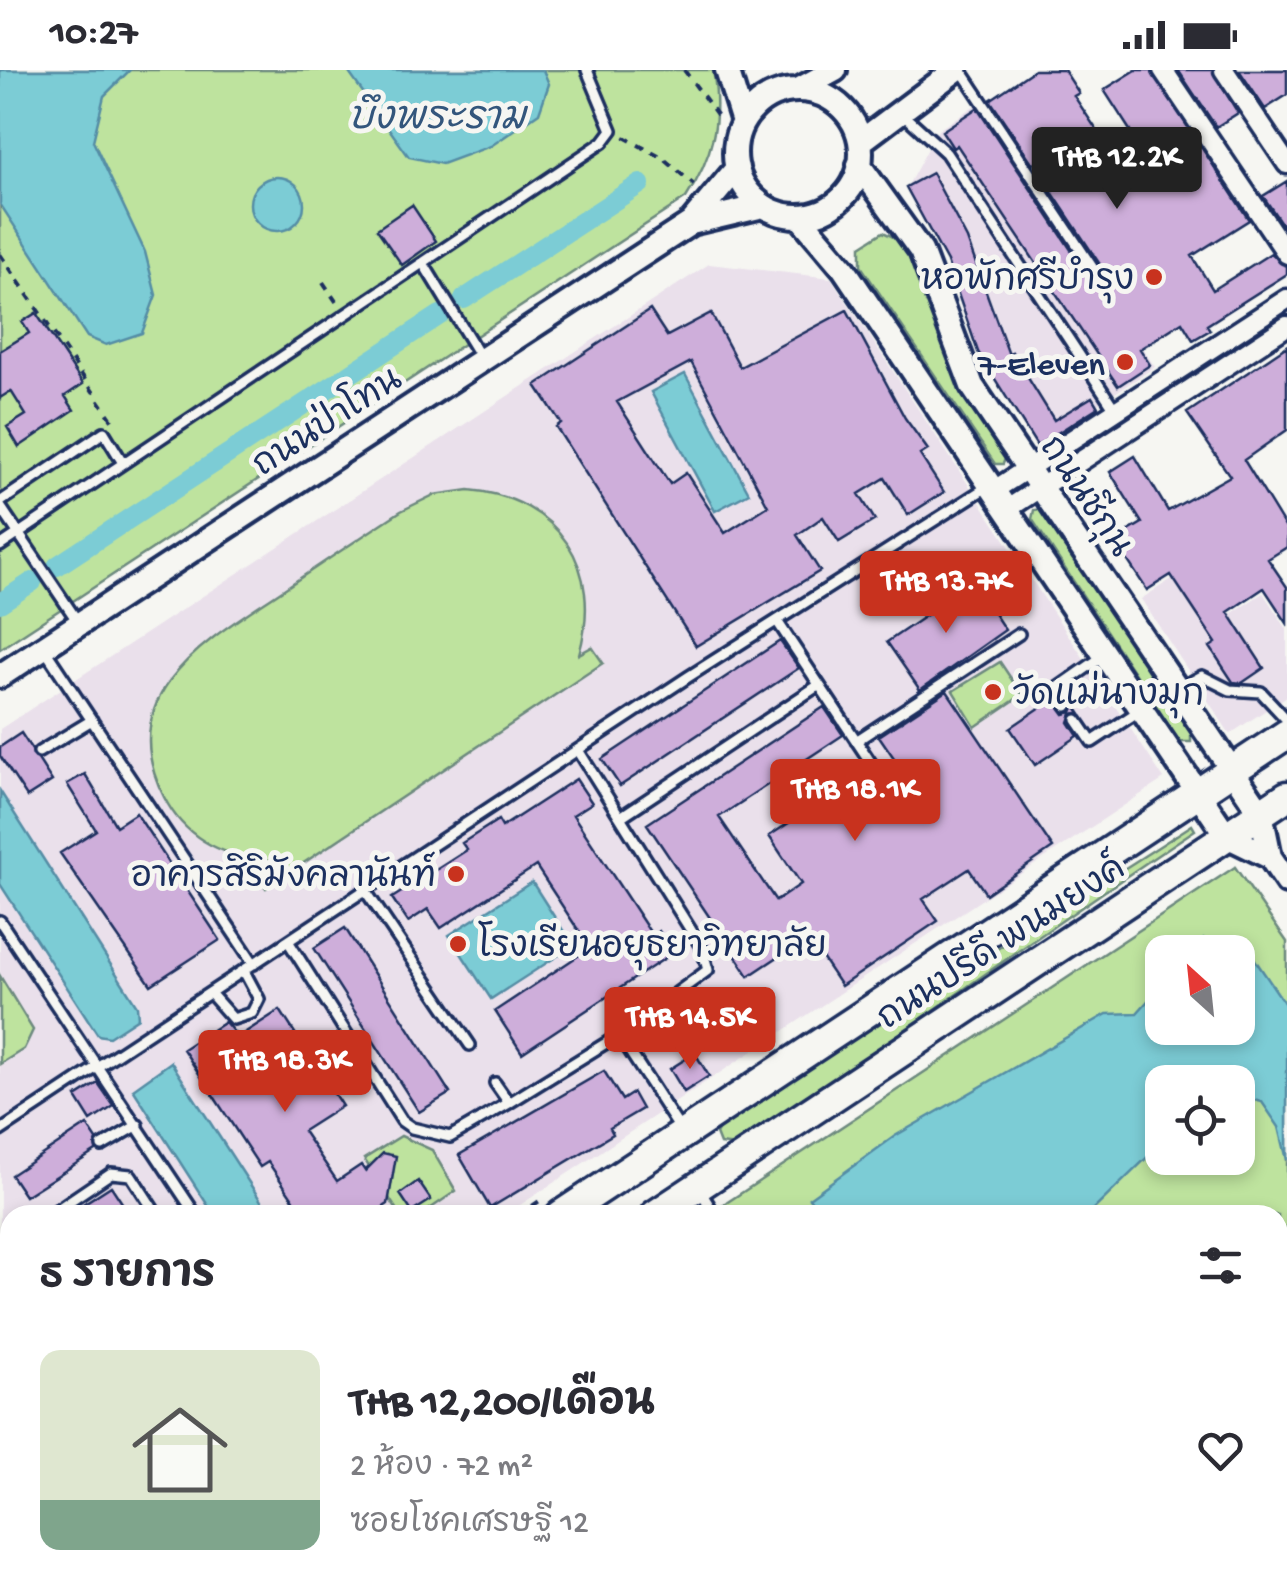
<!DOCTYPE html>
<html lang="th">
<meta charset="utf-8">
<style>
:root{--surface:#fff;--page:#f7f7f7;--text:#2b2b33;--muted:#7c7c81;--line:#e1e1e2;--accent:#c8321e}
body{margin:0;font-family:"Gochi Hand","Playpen Sans Thai",sans-serif;background:var(--page);color:var(--text);height:100vh;display:flex;flex-direction:column;font-size:38px;white-space:nowrap}
*{box-sizing:border-box;margin:0}
p{font-size:32px;color:var(--muted)}
.icon{flex:none;width:55px;height:55px;fill:none;stroke:currentColor;stroke-width:2;stroke-linecap:round;stroke-linejoin:round}
.map{position:relative;flex:1;overflow:hidden}
.details{position:absolute;left:0px;top:1135px;width:1288px;height:390px;display:flex;flex-direction:column;background:var(--surface);border-radius:30px 30px 0 0;box-shadow:0 5px 15px #0003}
.details>*{flex:none}
.needle{width:65px;rotate:333deg}
.buttons{position:absolute;left:1145px;top:865px;display:grid;gap:20px}
.buttons a{display:grid;place-items:center;width:110px;height:110px;border-radius:20px;background:var(--surface);box-shadow:0 5px 15px #0003;font-size:50px}
.price{position:absolute;translate:-50% -85px;padding:0 22px;border-radius:10px;background:var(--accent);color:#fff;font-size:32px;line-height:65px;filter:drop-shadow(0 2px 5px #0008)}
.price::after{content:'';position:absolute;left:50%;top:60px;width:30px;height:22px;margin-left:-15px;background:inherit;clip-path:polygon(0 0,100% 0,50% 100%)}
.price.selected{background:#222;color:#fff}
ul{padding:0;list-style:none}
li{display:flex;align-items:center;gap:30px;height:250px;padding:0 40px}
li+li{border-top:2px solid var(--line)}
li span{display:grid;place-items:center;flex:none;width:280px;height:200px;border-radius:20px;color:#555}
li>.icon{margin-inline-start:auto}
span .icon{width:120px;height:120px;fill:#fffc;stroke-width:1}
li b{font-size:42px}
h2{display:flex;justify-content:space-between;align-items:center;height:120px;padding:0 40px;font-size:42px}
.status{display:flex;justify-content:space-between;align-items:center;height:70px;padding:0 50px;background:var(--surface);direction:ltr}
.status svg{height:28px;fill:currentColor}
.map>svg:first-child{display:block}
</style>
<div class="status"><b>10:27</b><svg viewBox="0 0 49 12"><path d="M0 12V9h3v3zM5 12V6h3v6zM10 12V3h3v9zM15 12V0h3v12zM26 1h20v11H26zM47 4h2v5h-2z"/></svg></div>
<div class="map">
<svg width="1287" height="1525" viewBox="0 0 1287 1525">
<rect width="100%" height="100%" fill="#f6f6f2"/>
<filter id="ink" filterUnits="userSpaceOnUse"><feTurbulence type="fractalNoise" baseFrequency=".01" numOctaves="2"/><feDisplacementMap in="SourceGraphic" scale="20" xChannelSelector="R" yChannelSelector="G"/><feConvolveMatrix kernelMatrix="1 2 1 2 8 2 1 2 1" color-interpolation-filters="sRGB"/></filter>
<g filter="url(#ink)">
<path fill="#eae0eb" d="M978,33l177,264 -120,78 -52,-85 -40,-106 -37,-65 32,-59z
M709,194l122,14 333,501 -659,436h-495v328l-10,6v-820z
M1192,496l34,51 37,-24 24,36v67l-57,38 -89,-135z
M226,1515h584l5,10h-583z"/>
<path fill="#bee39e" stroke="#6c897e" stroke-width="2.5" fill-rule="evenodd" d="M0,0h713c9,49 0,87 -27,128l-686,451z
M883,162l17,8 12,17 43,120 51,79 -3,8h-8l-134,-198v-20z
M469,420c90,8 135,79 110,164l13,-7 11,16 -337,225 -11,-16 14,-11c-44,-4 -84,-22 -105,-64 -53,-104 44,-157 117,-206 40,-27 80,-54 120,-80l33,-16z
M1040,439l151,223v10h-11l-148,-223 2,-9z
M1000,592l22,33 -47,32 -22,-36z
M1192,755l3,5c-155,103 -304,213 -459,316l-16,-2 -4,-10 6,-10c155,-103 314,-197 470,-299z
M1235,797l52,75v653h-472l-5,-10h468v-370h-570zM1162,882h76v76h-76zM1162,1012h76v76h-76z
M0,906l33,54 -9,19 -24,15z
M401,1066l31,14 24,41 -35,24h-21l-36,-56z"/>
<path fill="#7bccd5" stroke="#558da5" stroke-width="2.5" d="M0,0h130l-26,26 -11,45 52,111 11,43 -14,38 -36,12 -19,-8 -87,-133z
M347,0h196l6,14 -10,29 -48,33 -49,18 -33,-7z
M250 134a27 27 0 1 1 54 0a27 27 0 1 1-54 0Z
M685,304l64,119 -34,18 -64,-119z
M0,721l137,215 1,12 -29,19 -11,-2 -98,-151z
M532,812l41,64 -82,53 -42,-64z
M1204,869l41,6 42,62v153l-8,-33 -17,-25 -24,-6v-14h-76v61l-74,72h-265l-14,-17 86,-62 212,-122 30,-1 25,-28v43h76v-76h-46z
M171,992l99,153h-56l-81,-126z
M1287,1461v64h-111l11,-10h91v-53z"/>
<g fill="none" stroke-linecap="round" stroke-linejoin="round">
<path stroke="#7bccd5" stroke-width="20" d="M464,229l176,-115
M57,496l383,-251
M0,533l32,-21"/>
</g>
<path fill="#ceaeda" stroke="#1b2f5e" stroke-width="2.5" fill-rule="evenodd" d="M1034,0h30l15,23 -5,3 34,51 23,-15 -27,-42 32,-20h15l98,150 -57,36 21,34 58,-37 16,13v8l-80,51 3,5 -17,10 -11,-18 -42,27 10,16 -32,21 -161,-241 -4,3 -11,-17 35,-23 110,166 11,3 3,-11 -49,-74 29,-19 -18,-29 -30,20 -43,-64z
M1178,0h34l26,43 -22,14z
M1239,0h48v25l-22,14z
M932,103l35,66 42,116 3,-3 42,68 38,-23 6,10 -61,39 -59,-94 -31,-90 -41,-75z
M1287,111v51l-24,-36z
M412,135l24,36 -34,24 -25,-36z
M650,240l17,26 44,-23 29,54 107,-57 58,108 23,32 -8,5 24,37 -36,23 -23,-37 -26,16 16,26 -36,22 -16,-25 -26,18 23,36 -124,75 -140,-219 5,-4 -25,-38zM691,292l77,144 -43,27 -39,-60 -16,11 -53,-82z
M36,243l47,71 -18,12 9,14 -55,37 -12,-20 19,-12 -15,-24 -11,7v-47l29,-18 -7,-11z
M1287,276v84l-43,30 43,70v17l-19,12 19,28v36l-23,-35 -36,24 36,56 -22,15 -9,-1 -23,-35 6,-4 -45,-68 -24,15 -33,-50 28,-17 -32,-51 25,-16 33,55 62,-35 -43,-63z
M974,513l31,47 -85,60 -33,-48z
M780,571l19,27 -179,118 -18,-27z
M947,621l106,157 -67,46 -17,-25 -46,30 15,22 -97,65 -33,-49 -59,39 -102,-152 177,-117 19,28 -124,82 57,84 25,-17 -32,-48 79,-52 15,22 44,-29 -28,-41z
M1053,629l11,15 8,-2 3,-7 5,8 -8,1 -3,8 9,14 -43,29 -25,-37z
M21,663l31,48 -25,16 -27,-41v-9z
M85,704l31,52 20,-13 84,127 -69,45 -91,-132 36,-23 -29,-46z
M576,709l16,24 -19,12 79,120 7,-4 14,22 -151,100 -27,-42 95,-63 -54,-82 -95,62 -13,-19 -20,13 -16,-24 75,-48 -5,-7 36,-23 4,7z
M345,858l105,165 -31,19 -105,-164z
M280,940l62,96 -39,25 34,50 24,-16 4,6 18,-18 13,3 -8,48 -16,11h-68l-36,-53 -8,5 -77,-118 42,-27 13,15z
M695,983l14,23 -25,16 -14,-23z
M604,1001l18,29 11,-7 9,16 -32,19 3,6 -123,74 -31,-53z
M98,1013l16,23 -23,15 -15,-24z
M87,1055l10,15 -1,11 -71,45 -14,-21z
M418,1111l13,19 -19,12 -12,-18z
M111,1116l19,29h-64z"/>
<g fill="none" stroke-linecap="round" stroke-linejoin="round">
<defs>
<path id="lane" d="M961,0l133,200
M901,42l45,41 170,258
M423,193l58,95
M0,432l104,-70 19,31
M0,436l78,116
M0,476l603,-404 9,-12 -25,-60
M777,551l98,148
M45,580l209,314
M1180,618l22,-12 28,14 31,2 26,28
M1067,636l-11,-17 46,-32
M1077,650l15,22 47,-31
M856,671l163,-107
M39,682l53,-32
M622,746l197,-131
M365,820l105,155
M0,851l196,294
M288,871l114,180 10,7 38,9 59,-34
M210,923l23,26 19,-6 7,-14 -15,-28
M619,965l61,94
M495,1013l14,20 110,-68 89,-65 -6,-22 -124,-198
M0,1061l688,-454 299,-190
M102,1076l36,-21
M701,1122l14,23
M49,1145l62,-42 20,2 26,40
M0,1184l10,-9
M0,1200l10,16
M1278,1285l9,-7
M0,1376l10,17
M940,1515l6,10
M565,1525l14,-10
M798,1525v-10
M1082,1525l12,-10"/>
<path id="street" d="M1163,0l124,184
M1224,0l63,94
M993,421l294,-192
M1006,440l281,-184
M212,1515l7,10"/>
<path id="secondary" d="M727,0l16,52
M798,20l37,-20
M735 83a63 63 0 1 1 126 0a63 63 0 1 1-126 0Z
M860,72l96,-72
M859,95l62,86 51,135 289,427 9,44 17,25
M799,146l45,53 383,567 43,21
M691,153l72,-17
M0,606l691,-453 46,-55"/>
<path id="primary" d="M561,1145l726,-481
M655,1145l632,-419
M0,1515l10,-6
M80,1525l15,-10"/>
</defs>
<use href="#lane" stroke="#1b2f5e" stroke-width="16"/>
<use href="#street" stroke="#1b2f5e" stroke-width="25"/>
<use href="#secondary" stroke="#1b2f5e" stroke-width="30"/>
<use href="#primary" stroke="#1b2f5e" stroke-width="35"/>
<path stroke="#1b2f5e" stroke-width="4" stroke-dasharray="8 8" stroke-linecap="butt" d="M684,0l34,46
M624,67l40,22 30,26
M0,184l113,167
M323,212l14,21
M519,1145l25,-17
M0,1487l10,-6
M120,1525l15,-10"/>
<use href="#lane" stroke="#f6f6f2" stroke-width="9"/>
<use href="#street" stroke="#f6f6f2" stroke-width="18"/>
<use href="#secondary" stroke="#f6f6f2" stroke-width="22"/>
<use href="#primary" stroke="#f6f6f2" stroke-width="28"/>
</g>
</g>
<g fill="#c8321e" stroke="#f6f6f2" stroke-width="4">
<circle cx="1154" cy="207" r="10"/>
<circle cx="1125" cy="292" r="10"/>
<circle cx="993" cy="622" r="10"/>
<circle cx="456" cy="804" r="10"/>
<circle cx="458" cy="874" r="10"/>
</g>
<g text-anchor="middle" stroke-width="10" stroke-linejoin="round" paint-order="stroke">
<g font-size="35" fill="#1b2f5e" stroke="#f6f6f2" text-anchor="end">
<text x="1134" y="219">หอพักศรีบำรุง</text>
<text x="1105" y="304">7-Eleven</text>
<text x="1013" y="634" text-anchor="start">วัดแม่นางมุก</text>
<text x="436" y="816">อาคารสิริมังคลานันท์</text>
<text x="478" y="886" text-anchor="start">โรงเรียนอยุธยาวิทยาลัย</text>
</g>
<g font-size="35" fill="#1b2f5e" stroke="#f6f6f2">
<text transform="translate(326 350) rotate(-33)" y="12">ถนนป่าโทน</text>
<text transform="translate(1088 425) rotate(56)" y="12">ถนนชีกุน</text>
<text transform="translate(1000 871) rotate(-33)" y="12">ถนนปรีดี พนมยงค์</text>
</g>
<g font-size="38" font-style="italic" fill="#33567c" stroke="#f6f6f2">
<text x="437" y="58">บึงพระราม</text>
</g>
</g>
</svg>
<div class="buttons">
<a><svg class="needle" viewBox="-14 -14 28 28"><path d="M0-13l5 13h-10z" fill="#e53935"/><path d="M0 13l5-13h-10z" fill="#7c7c81"/></svg></a>
<a><svg class="icon" aria-label="locate" viewBox="0 0 24 24"><circle cx="12" cy="12" r="6"/><path d="M12 2v4M12 18v4M2 12h4M18 12h4"/></svg></a>
</div>
<b class="price selected" style="left:1117px;top:142px">THB 12.2K</b>
<b class="price" style="left:946px;top:566px">THB 13.7K</b>
<b class="price" style="left:855px;top:774px">THB 18.1K</b>
<b class="price" style="left:690px;top:1002px">THB 14.5K</b>
<b class="price" style="left:285px;top:1045px">THB 18.3K</b>
<section class="details">
<h2>5 รายการ<svg class="icon" aria-label="filters" viewBox="0 0 24 24"><path d="M4 7h16M4 17h16"/><circle cx="9" cy="7" r="2"/><circle cx="15" cy="17" r="2"/></svg></h2>
<ul>
<li><span style="background:linear-gradient(#dfe7d0 75%,#7fa58c 0)"><svg class="icon" aria-label="home" viewBox="0 0 24 24"><path d="M3 11l9-7 9 7M6 9v11h12V9"/></svg></span><div><b>THB 12,200/เดือน</b><p>2 ห้อง · 72 m²</p><p>ซอยโชคเศรษฐี 12</p></div><svg class="icon" aria-label="heart" viewBox="0 0 24 24"><path d="M12 20l-8-8c-3-5 5-10 8-4 3-6 11-1 8 4z"/></svg></li>
</ul>
</section>
</div>
